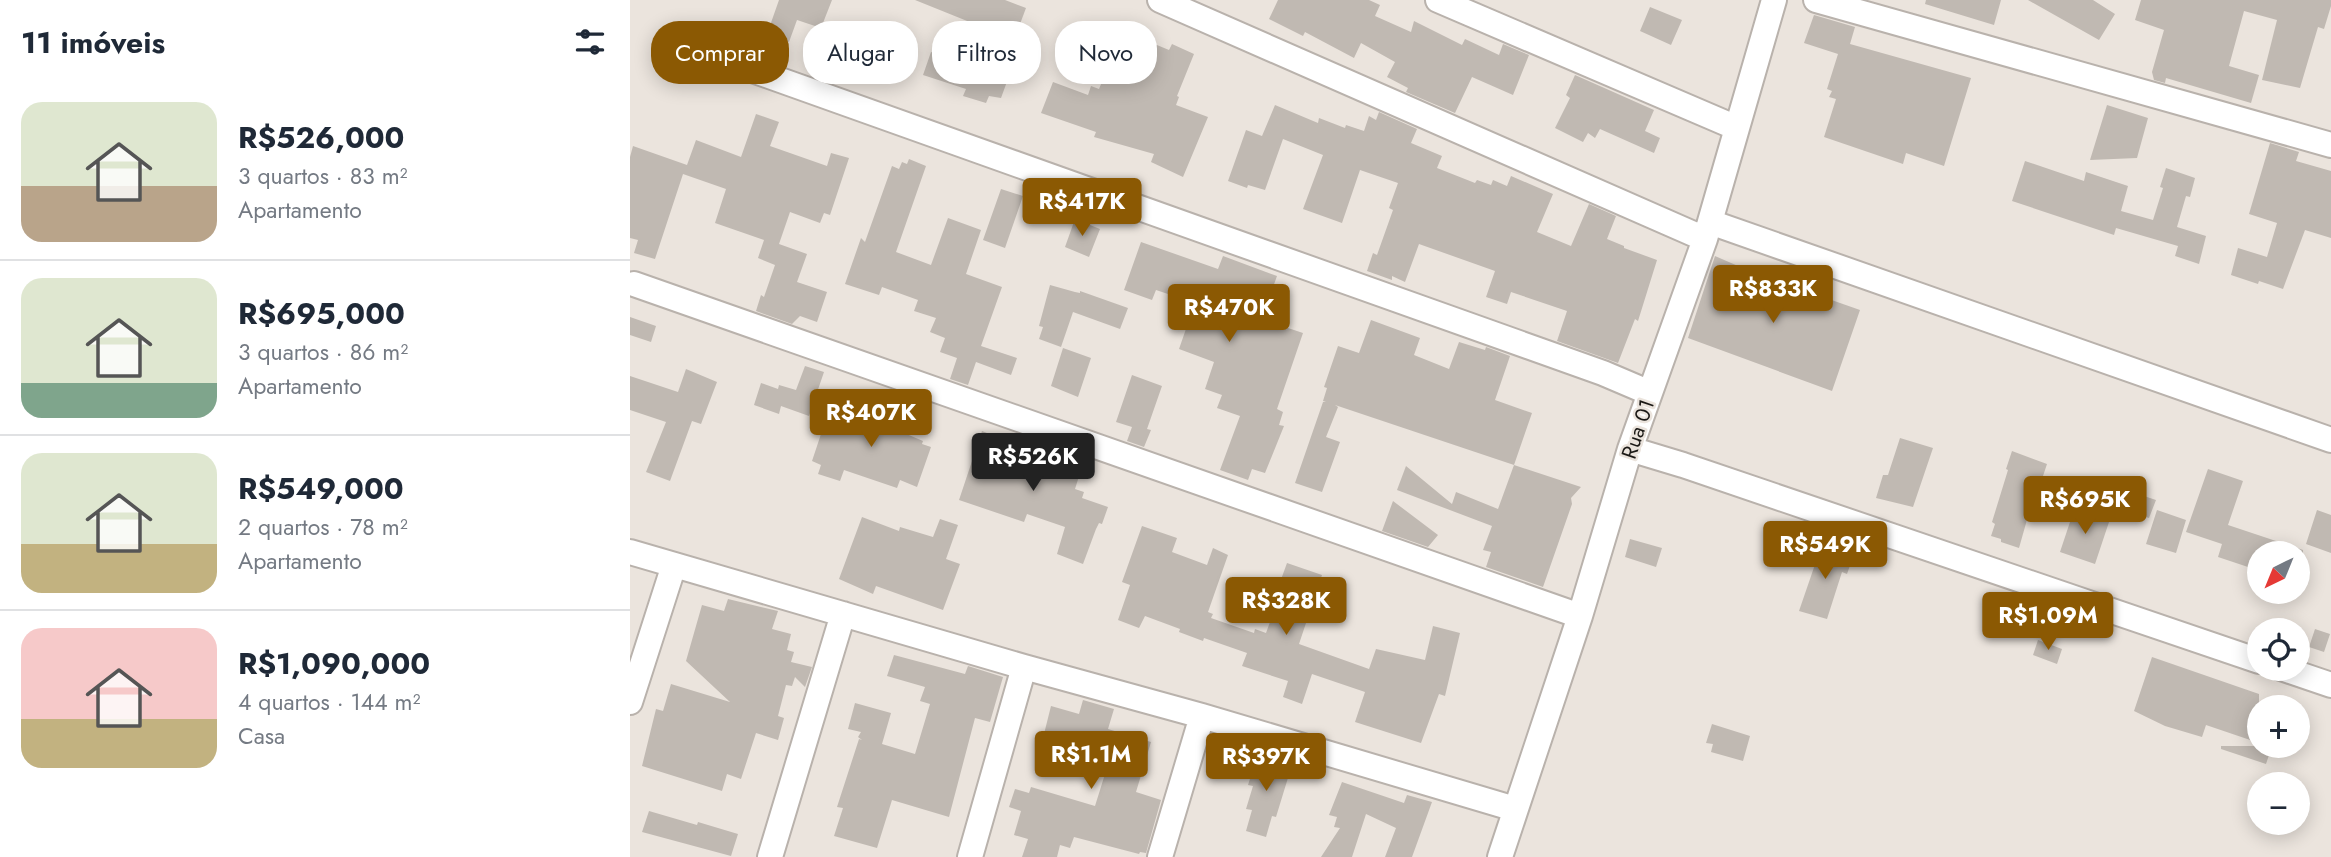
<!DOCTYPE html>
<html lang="pt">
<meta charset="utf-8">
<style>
:root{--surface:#fff;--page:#f6f6f7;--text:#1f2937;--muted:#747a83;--line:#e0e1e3;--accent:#8b5903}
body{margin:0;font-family:Jost,sans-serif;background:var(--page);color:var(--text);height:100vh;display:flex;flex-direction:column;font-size:26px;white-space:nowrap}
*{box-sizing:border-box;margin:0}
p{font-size:23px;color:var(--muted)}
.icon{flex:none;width:38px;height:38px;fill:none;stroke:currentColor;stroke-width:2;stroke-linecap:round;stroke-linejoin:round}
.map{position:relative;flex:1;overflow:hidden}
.drawer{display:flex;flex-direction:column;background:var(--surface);width:630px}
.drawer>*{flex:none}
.guide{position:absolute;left:21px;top:21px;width:665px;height:63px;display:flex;gap:14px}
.needle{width:46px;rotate:223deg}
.controls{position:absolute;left:1617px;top:541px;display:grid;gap:14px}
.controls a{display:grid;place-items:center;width:63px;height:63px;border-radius:50%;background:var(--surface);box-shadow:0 4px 18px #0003;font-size:35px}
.price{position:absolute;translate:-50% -60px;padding:0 16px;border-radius:7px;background:var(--accent);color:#fff;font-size:23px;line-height:46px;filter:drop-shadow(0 2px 4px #0008)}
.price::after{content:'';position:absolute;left:50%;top:42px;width:21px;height:16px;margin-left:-10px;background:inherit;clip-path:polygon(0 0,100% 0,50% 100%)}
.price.selected{background:#222;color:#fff}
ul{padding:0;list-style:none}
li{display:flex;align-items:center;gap:21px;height:175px;padding:0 21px}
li+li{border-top:2px solid var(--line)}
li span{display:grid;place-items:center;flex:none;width:196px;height:140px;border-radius:21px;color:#555}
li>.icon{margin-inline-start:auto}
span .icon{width:84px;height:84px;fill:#fffc;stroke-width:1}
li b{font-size:30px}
h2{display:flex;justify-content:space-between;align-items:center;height:84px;padding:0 21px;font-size:30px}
.tag{padding:0 24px;border-radius:28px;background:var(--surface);box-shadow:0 4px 18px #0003;font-size:24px;line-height:63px}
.tag.selected{background:var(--accent);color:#fff}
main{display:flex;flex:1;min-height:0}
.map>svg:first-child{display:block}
</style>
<main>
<section class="drawer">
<h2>11 imóveis<svg class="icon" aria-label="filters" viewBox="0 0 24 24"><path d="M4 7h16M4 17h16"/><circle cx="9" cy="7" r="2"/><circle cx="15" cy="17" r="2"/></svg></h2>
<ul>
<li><span style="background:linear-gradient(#dfe7d0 60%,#b9a48a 0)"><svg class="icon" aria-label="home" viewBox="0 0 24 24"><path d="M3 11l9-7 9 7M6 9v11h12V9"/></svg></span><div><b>R$526,000</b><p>3 quartos · 83 m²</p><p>Apartamento</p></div></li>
<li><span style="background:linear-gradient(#dfe7d0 75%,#7fa58c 0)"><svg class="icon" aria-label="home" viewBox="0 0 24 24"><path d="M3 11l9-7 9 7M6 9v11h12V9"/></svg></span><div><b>R$695,000</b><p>3 quartos · 86 m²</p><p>Apartamento</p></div></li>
<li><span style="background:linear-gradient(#dfe7d0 65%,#c2b280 0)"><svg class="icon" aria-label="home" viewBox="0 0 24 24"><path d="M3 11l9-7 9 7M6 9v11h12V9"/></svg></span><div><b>R$549,000</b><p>2 quartos · 78 m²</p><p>Apartamento</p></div></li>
<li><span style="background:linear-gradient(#f6c9c9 65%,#c2b280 0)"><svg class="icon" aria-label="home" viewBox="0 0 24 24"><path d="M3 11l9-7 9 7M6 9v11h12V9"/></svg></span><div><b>R$1,090,000</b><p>4 quartos · 144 m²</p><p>Casa</p></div></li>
</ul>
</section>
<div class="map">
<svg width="1701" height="857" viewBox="0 0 1701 857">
<rect width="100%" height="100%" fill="#ebe4dd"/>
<path fill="#c0b9b2" d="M149,0h53l-11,28 -24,-8 -8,22 -22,-8z
M285,0h90l21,8 -9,24 7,3 -23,63 -12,-2 -3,7 -23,-7 3,-7 -43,-14 8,-23 43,15 13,-38z
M648,0h91l11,5 -5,11 36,16 3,-11 48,24 3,-6 34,16 4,-11 26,11 -16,40 -41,-18 -17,36 -49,-21 2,-4 -21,-11 8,-15 -34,-19 -7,15 -49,-26 -2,4 -34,-17z
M1296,0h75l-7,25 -69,-21z
M1398,0h65l22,14 -16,26z
M1511,0h190v6l-7,23 -6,-2 -18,61 -38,-8 15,-60 -33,-9 -15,55 30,9 -8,28 -85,-25 -1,5 -11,-3 -2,-8 12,-42 -29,-10z
M1020,7l32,13 -11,25 -31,-14z
M1184,15l41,12 -5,17 121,34 -27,88 -38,-13 -3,11 -79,-27 12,-38 -7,-2 3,-6 -5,-2 11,-35 -34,-11z
M493,31l46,19 3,-6 22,10 -17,42 2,1 -3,8 32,12 -25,60 -32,-15 3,-8 -60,-17 2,-5 -55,-19 12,-31 35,13 3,-9 8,3z
M945,75l79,35 -9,21 15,7 -6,15 -54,-24 -5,9 -7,-5 -5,9 -28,-14 15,-30 -4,-3z
M645,105l43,18 1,-5 26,10 1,-3 18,6 5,-15 7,4 3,-8 38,17 -6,14 31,13 -5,12 38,15 2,-3 14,5 2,-5 14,6 4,-10 42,18 -16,38 34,14 18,-42 27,12 -9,23 17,7v2l33,12 -19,61 -3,-2 -17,44 -61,-22 10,-30 -56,-19 -4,12 -21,-7 9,-26 -76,-27 -14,38 -13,-6v4l-25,-9 6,-18 4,2 16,-45 -4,-2 9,-25 -38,-13 -18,53 -39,-14 20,-54 -40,-16 -18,51 -17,-5 -1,3 -19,-7 18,-51 16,6z
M1477,105l41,13 -11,40 -47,2z
M126,114l23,8 -9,24 57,20 4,-13 18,5 -19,57 -6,-2 -4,10 -30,-11 -11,32 28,10 -10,28 30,10 -10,30 -17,-6 -8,8 -36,-13 5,-16 3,2 11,-32 -17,-7 6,-18 -49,-17 11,-34 -43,-15 -28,85 -21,-6 4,-13 -8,-2v-81l3,-11 54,19 9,-25 45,17z
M1640,143l29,9 -3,9 35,10v67l-26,-8 -22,59 -24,-8 -1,3 -27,-9 7,-27 29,9 10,-34 -28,-9z
M279,159l17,7 -30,86 35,13 17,-47 33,12 -15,44 36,13 -21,59 36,12 -6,17 -35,-13 -8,23 -18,-6 7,-21 -17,-6 5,-14 -15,-6 6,-14 -22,-7 4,-11 -36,-13 -3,8 -34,-11 16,-46 4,4 27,-76 7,3 3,-7 5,2z
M1395,161l59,20 2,-9 42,14 -7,25 32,9 10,-32 -3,-1 6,-19 29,10 -5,19 -4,-1 -9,31 29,9 -7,28 -24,-8 3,-10 -62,-18 -2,7 -102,-34z
M371,189l22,7 -18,52 -22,-8z
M445,219l25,10 -11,28 -24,-10z
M511,242l77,27 5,-13 54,20 -14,39 3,1 -2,4 39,13 -26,76 6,3 -4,13 5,1 -19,47 -13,-4 -4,11 -28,-10 20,-54 -23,-8 5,-13 -17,-6 9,-27 -35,-13 16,-46 -39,-13 -4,10 -28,-10z
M1085,256l106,46 2,-5 37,13 -28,81 -144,-53z
M420,285l25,7 5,1v-2l48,17 -8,21 -47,-17 -12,35 -22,-8 4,-12 -4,-1z
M0,317l26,9 -5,16 -21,-7z
M741,320l49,18 -6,17 35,14 10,-27 26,8 1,-3 24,9 -15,44 37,13 -18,52 67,22 -10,11 1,6 -29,83 -57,-20 5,-15 -8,-2 9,-24 -95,-36 9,-24 46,38 4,-12 42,17 16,-44 -179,-60 3,2 -12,30 14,5 -18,50 -27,-9 28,-81h3l-3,-1 4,-13 -3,-1 14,-41 21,7z
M433,348l28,10 -13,39 -27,-11z
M175,366l19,6 -15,44 -28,-10 -2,8 -25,-9 7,-22 17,6 1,-4 17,5z
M56,369l31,13 -16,42 -9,-3 -22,60 -24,-9 20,-50 -36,-12v-34l48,16z
M502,375l30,11 -15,43 4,1 -7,17 -17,-6 5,-14 -16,-5z
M241,391l18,7 -9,24 18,6 -1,2 26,11 -1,3 9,3 -14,40 -17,-7 -3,8 -53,-18 -4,11 -22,-7 3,-9 -9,-4 14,-42 31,12z
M352,431l30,12 -4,11 36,14 6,-18 21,8 -4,11 13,4 -5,16 9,3 -2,6 26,9 -6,17 -3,-1 -3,6 -13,35 -26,-10 8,-27 -38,-13 -3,8 -65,-22z
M1270,438l33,10 -20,59 -37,-9 7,-23h5z
M1382,451l35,13 -6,18 -3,-1 -19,67 -18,-6v-3l-10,-3 4,-12 -3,-2 16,-52 -2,-1z
M1578,469l35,12 -15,44 75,25v3h-44l-5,16 -36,-12 4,-13 -36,-12z
M1490,488l36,12 -7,18 -35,-11z
M763,501l45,34 -10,12 -46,-16z
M1445,507l35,12 -15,45 -35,-12z
M1527,510l29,10 -10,33 -30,-9z
M1687,510l14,5v38l-25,-9z
M232,517l37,14 1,-4 33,10 7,-18 18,6 -12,34 14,5 -17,46 -67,-24 -3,8 -34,-15z
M512,526l35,12 -5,14 35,13 6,-17 15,7 -20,57 5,2 -2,4 43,15 1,-4 11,4 17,-47 -4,-1 8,-22 35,12 -23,69 70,25 7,-20 49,11 8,-34 27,7 -15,63 -6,-2 -18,49 -66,-21 10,-30 -53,-18 -10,30 -19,-7 5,-16 -46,-15 5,-13 -43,-15 -1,3 -24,-9 1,-3 -35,-13 -6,12 -21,-8 12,-35 -8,-3z
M1000,539l32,9 -6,19 -31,-10z
M1191,547l10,3 1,-3 22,7 -7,20 -5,-2 -15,47 -28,-8z
M98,599l50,12 -6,18 19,5 -4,16 7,2 -3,10 21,5 -7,20 -10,-10 -3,9 -6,-1 -8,31 6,2 -6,22 -22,-7 -15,46 -14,-5 -5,17 -80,-25 14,-57 7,2 8,-27 59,18 -44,-41 16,-56 22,6z
M1685,629l15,5 -6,18 -15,-5z
M1408,640l24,9 -5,15 -24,-9z
M264,655l71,19 3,-8 35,11 -13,45 -15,-4 -26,99 -57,-17 -15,48 -43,-12 9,-28 -6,-1 22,-68 3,1 -4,-3 3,-5 -13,-3 7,-26 36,10 -9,31 33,10 15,-50 -10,-3 5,-14 -38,-11z
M1522,657l107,37v49l-53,-18 -4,12 -37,-11 -31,-15z
M453,700l31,9 -6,20 43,13 -15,50 25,8 -15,53 -6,-1 -1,2 -65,-17 -4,11 -10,-3 -3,12h-35l6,-18 -14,-4 7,-24 -12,-4 6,-18 14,4 2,-6 64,19 15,-48 -67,-20 8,-32 28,8z
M1082,724l38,12 -7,25 -32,-9 2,-8 -7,-1z
M1591,746h51l-6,18 -45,-15z
M628,754l17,5 -1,4 17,5 -15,49 -4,-1 -6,21 -20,-6 6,-21 -6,-1 7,-23 -5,-1z
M712,782l62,21 3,-8 25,7 -20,55h-27l11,-29 -30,-14 -14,43h-31l19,-29 -6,-1 3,-10 -8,-2z
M19,811l48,14 1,-3 40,12 -7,22 -89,-24z"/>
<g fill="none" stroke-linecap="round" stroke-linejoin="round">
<defs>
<path id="minor" d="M530,0l545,239
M808,0l299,128
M1186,0l515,145
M52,45l921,328 47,20
M1080,222l621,218
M4,284l946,332
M1000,449l53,16 576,196
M0,552l394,115 178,49 313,93
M1651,668l50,17
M0,702l44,-137
M140,857l73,-243
M340,857l54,-190
M530,857l42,-141
M870,857l80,-241 50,-167 75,-210 69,-239"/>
</defs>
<use href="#minor" stroke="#b9b2ac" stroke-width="28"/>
<use href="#minor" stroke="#fff" stroke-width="24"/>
</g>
<g text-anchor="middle" stroke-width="5" stroke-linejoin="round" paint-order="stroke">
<g font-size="21" fill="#1b1916" stroke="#ebe4dd">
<text transform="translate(1008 429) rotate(-71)" y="7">Rua 01</text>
</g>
</g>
</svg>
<div class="controls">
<a><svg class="needle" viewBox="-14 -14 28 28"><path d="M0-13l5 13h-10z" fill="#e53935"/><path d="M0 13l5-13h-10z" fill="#747a83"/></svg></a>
<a><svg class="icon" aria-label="locate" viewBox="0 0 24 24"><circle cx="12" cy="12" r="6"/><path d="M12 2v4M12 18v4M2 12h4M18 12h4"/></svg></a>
<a>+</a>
<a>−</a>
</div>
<b class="price" style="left:452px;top:238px">R$417K</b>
<b class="price" style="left:1143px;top:325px">R$833K</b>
<b class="price" style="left:599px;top:344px">R$470K</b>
<b class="price" style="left:241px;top:449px">R$407K</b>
<b class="price selected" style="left:403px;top:493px">R$526K</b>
<b class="price" style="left:1455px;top:536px">R$695K</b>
<b class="price" style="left:1195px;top:581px">R$549K</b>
<b class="price" style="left:656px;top:637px">R$328K</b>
<b class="price" style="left:1418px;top:652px">R$1.09M</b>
<b class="price" style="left:461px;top:791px">R$1.1M</b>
<b class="price" style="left:636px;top:793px">R$397K</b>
<div class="guide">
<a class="tag selected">Comprar</a>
<a class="tag">Alugar</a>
<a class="tag">Filtros</a>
<a class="tag">Novo</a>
</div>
</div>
</main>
